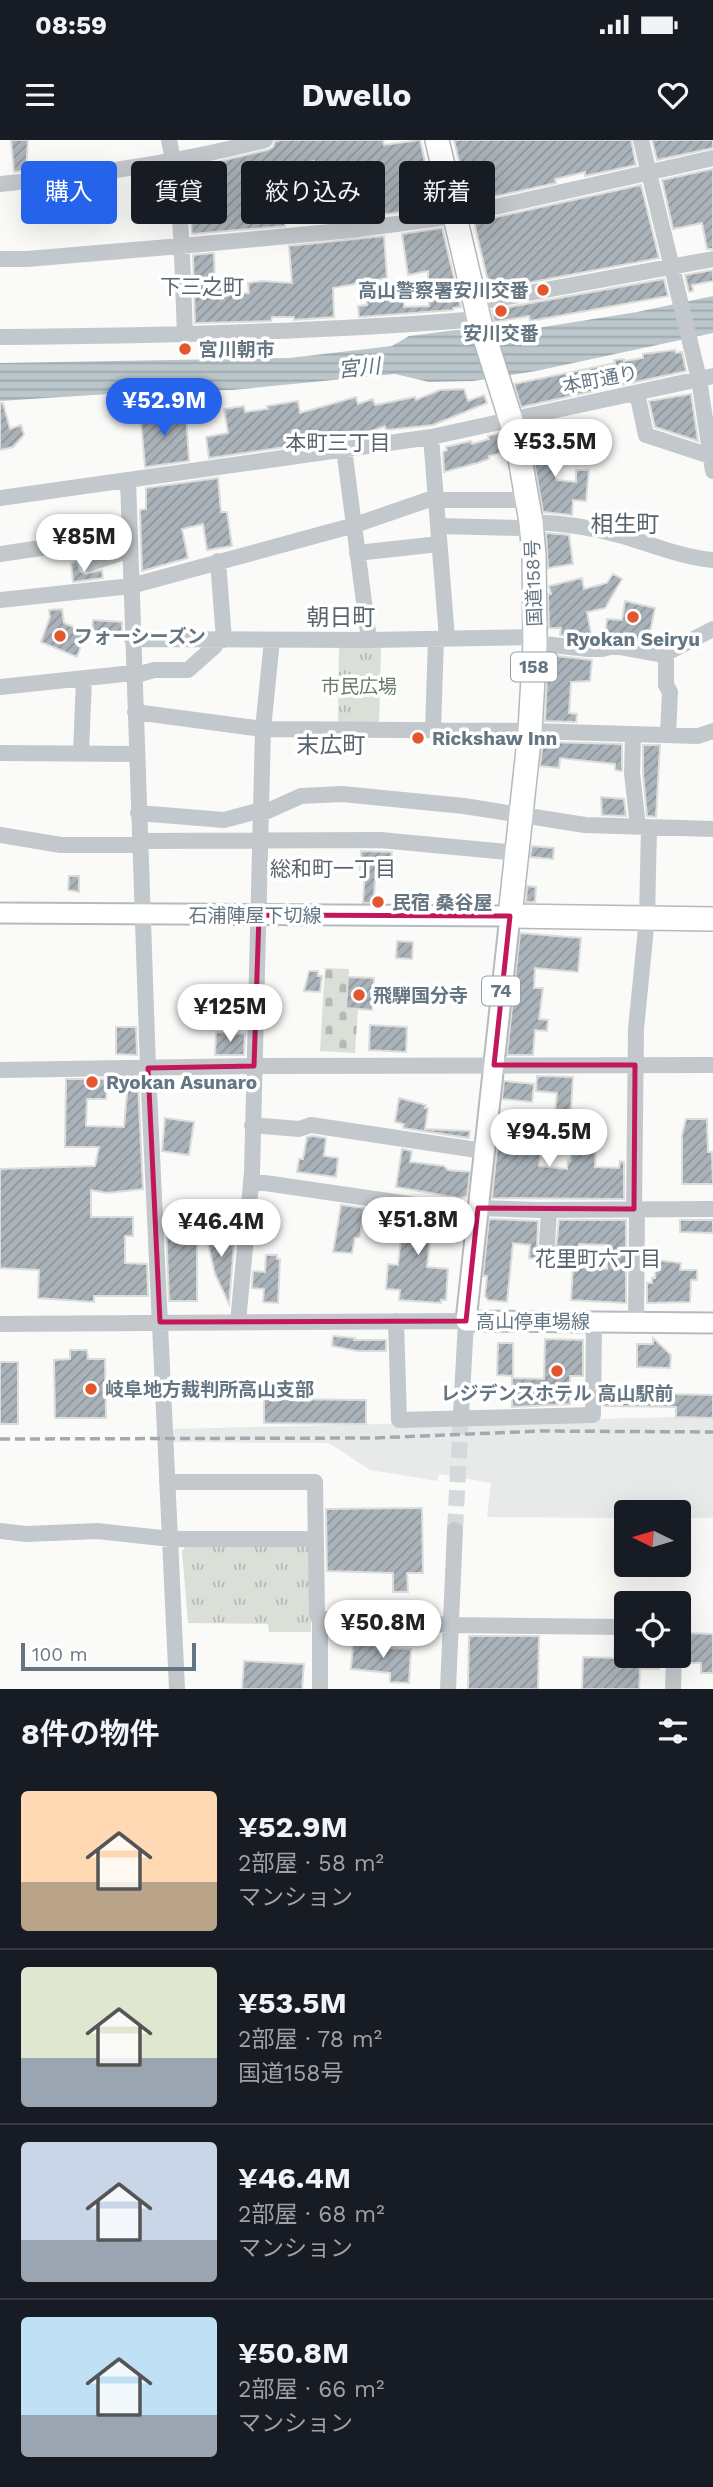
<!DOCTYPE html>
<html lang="ja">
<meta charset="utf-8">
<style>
:root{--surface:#171b24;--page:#242831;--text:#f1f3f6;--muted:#9ea1a6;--line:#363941;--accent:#2563eb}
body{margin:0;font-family:"Work Sans","Noto Sans JP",sans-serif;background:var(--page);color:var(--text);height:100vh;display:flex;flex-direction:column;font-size:26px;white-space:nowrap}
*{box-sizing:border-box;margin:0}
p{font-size:23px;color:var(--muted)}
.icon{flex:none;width:38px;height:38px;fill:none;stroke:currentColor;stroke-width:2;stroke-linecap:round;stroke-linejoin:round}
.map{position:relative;height:1549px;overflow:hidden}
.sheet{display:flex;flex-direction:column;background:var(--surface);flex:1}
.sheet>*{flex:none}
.banner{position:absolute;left:21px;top:21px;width:672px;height:63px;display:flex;gap:14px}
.needle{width:46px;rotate:275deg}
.tools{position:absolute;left:614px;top:1360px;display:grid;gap:14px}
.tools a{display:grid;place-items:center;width:77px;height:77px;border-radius:7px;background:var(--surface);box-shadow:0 7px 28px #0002;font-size:35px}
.scale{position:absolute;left:21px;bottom:18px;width:175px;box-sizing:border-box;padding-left:7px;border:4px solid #657683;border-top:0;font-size:19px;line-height:24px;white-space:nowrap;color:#657683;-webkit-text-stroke:5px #fff;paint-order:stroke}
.price{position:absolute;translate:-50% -60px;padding:0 16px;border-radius:24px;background:#fff;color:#222;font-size:23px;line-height:46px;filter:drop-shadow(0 2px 4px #0008)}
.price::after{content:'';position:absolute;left:50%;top:42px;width:21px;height:16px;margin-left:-10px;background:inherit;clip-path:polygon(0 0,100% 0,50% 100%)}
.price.active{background:var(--accent);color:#fff}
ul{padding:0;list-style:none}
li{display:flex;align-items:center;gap:21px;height:175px;padding:0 21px}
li+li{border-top:2px solid var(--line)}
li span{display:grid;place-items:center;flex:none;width:196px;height:140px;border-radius:7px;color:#555}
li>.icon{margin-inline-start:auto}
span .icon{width:84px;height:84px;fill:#fffc;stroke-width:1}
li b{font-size:30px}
h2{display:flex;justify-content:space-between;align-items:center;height:84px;padding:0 21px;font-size:30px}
.tag{padding:0 24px;border-radius:7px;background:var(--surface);box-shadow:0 7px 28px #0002;font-size:24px;line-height:63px}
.tag.active{background:var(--accent);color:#fff}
.status{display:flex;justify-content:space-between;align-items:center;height:49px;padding:0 35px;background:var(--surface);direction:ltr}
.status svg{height:19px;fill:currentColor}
header{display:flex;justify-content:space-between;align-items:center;height:91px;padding:0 21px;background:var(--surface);font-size:32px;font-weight:700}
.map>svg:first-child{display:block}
</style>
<div class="status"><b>08:59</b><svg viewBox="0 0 49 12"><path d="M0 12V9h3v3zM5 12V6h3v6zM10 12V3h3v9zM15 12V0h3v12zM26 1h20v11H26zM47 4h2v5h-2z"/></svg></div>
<header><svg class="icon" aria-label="menu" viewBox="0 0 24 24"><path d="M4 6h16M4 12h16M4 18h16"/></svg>Dwello<svg class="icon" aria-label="heart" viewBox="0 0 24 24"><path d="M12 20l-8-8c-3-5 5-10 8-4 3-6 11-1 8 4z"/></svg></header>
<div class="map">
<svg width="713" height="1549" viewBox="0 0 713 1549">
<defs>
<pattern id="cemetery-stones" width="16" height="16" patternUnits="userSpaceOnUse" patternTransform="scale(1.75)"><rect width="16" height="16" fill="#dadfd7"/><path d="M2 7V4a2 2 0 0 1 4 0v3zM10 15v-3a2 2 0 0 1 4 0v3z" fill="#b4b9b4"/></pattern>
<pattern id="park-tufts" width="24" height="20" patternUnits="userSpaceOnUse" patternTransform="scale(1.75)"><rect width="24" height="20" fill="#dadfd7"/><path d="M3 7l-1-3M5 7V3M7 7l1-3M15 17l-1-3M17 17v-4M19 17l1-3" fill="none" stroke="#b4b9b4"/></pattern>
<pattern id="water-rules" width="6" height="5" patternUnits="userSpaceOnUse" patternTransform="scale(1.75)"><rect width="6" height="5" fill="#bbc7cb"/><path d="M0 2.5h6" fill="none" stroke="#9ca6aa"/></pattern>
<pattern id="building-hatch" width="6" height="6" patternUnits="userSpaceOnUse" patternTransform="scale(1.75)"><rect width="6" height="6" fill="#aab3b9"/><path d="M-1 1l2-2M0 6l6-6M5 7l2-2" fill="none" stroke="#8e969c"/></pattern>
</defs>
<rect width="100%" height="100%" fill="#fafaf8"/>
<path fill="#e8e9e9" d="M676,1277l37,1v100h-34v-6h-53v6l-139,-1 4,-34 -52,-9 -2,7 -67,-11 -41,-27 -157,-1 1,-13z"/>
<path fill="url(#cemetery-stones)" d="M325,828l24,1 -3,39 12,1 -3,44 -35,-2z"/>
<path fill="url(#park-tufts)" d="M381,506l-2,78h-41l1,-77z
M306,1404l5,4v84h-42l-1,-8 -80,-1 -6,-72 4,-5z"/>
<path fill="url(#water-rules)" d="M713,156v37l-177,38 -63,10 -44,1 -34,-8 -163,16 -77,1 -155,10v-38l289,-5 103,-12 17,-10 47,-6h69l112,-18z"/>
<path fill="url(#building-hatch)" stroke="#dcdcda" stroke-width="2" fill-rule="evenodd" d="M11,0h17l-2,31 -12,1z
M282,0h101l1,5 36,-5 15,68 -115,14 -1,-4 -8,1 -3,-21 -25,4 2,24 -93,8 -1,-10 2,-1 -5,-35h5l-2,-20 77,-18 5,-3 2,-6zM314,21l4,18 -19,3 -4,-16z
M454,0h177l5,25 -51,11v-4l-30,7 1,4 -87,19z
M652,0h61v8l-56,12z
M713,29v80h-6l-5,-26 -29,6 -11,-49z
M641,45l18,73 -169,32 -16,-68z
M442,88l19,79 -8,1v2l-94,7 -1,-11 9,-1 -1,-13h38v15l25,-1 -1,-35 -20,4 -6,-41z
M384,96l3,42 -54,10 1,29 -40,3v-3h-22l-1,4 -76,2 -2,-68 21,-2 1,34 13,-1v8l21,-1 -1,-10 14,-2 30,2 -3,-37z
M713,130v11l-21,4 1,6 -4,1 -4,-17z
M664,139l4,17 -138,25 -1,-5 -34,6 -1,-2 -2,-10z
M675,210l1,3 6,-1 4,19 -165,36 -7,-23 101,-21 -1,-3 10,-1v2l19,-3v-4z
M464,249l4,12 16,-6 3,8 -54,22 -47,5 -1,-4 -31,11 -145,21 -3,-21 22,-4 -4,-24 20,-3 1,6 23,-3 -1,-3 31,-5 2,12 56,-16 2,7 15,-5 2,6 40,-8 1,3 24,-10z
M691,254l7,47 -43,-14 -6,-26z
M0,263h3l7,26 11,-4 3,10 -11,12 -13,3z
M153,268l1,5 8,-1 1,4 23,-2 3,47 -44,6 -5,-58z
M535,286v3l9,-2 4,27 9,26 19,2v-12h13l-3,31 -13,-1 -1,15 -29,-3 -15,-85z
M500,293l5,19 -16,4v3l-12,4 -33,9 -1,-20 4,-2 -1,-3 25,-6 1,3 17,-5 -1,-3z
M218,338l3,34h6l5,34 -25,4 -4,-26 -21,5 6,29 -46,13 -2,-61 6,-1v-21z
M546,393l23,2 4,29 -25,4z
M77,422l3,9 5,3 17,-4 1,8 -30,4 -2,-19z
M613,434l9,5 -17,29 -18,4 5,27 -32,-4 1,-7h-12l-1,-34h3l-2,-8 33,-8 2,11 23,-6z
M625,461l30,7 -7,34 -32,-6 -11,1 2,-18 15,1z
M62,469l2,14 22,9 -9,25 -36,-15 9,-25 -1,-7z
M93,480l29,2v14l-30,-3z
M548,515l44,5 -2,21 -19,1 -2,31 8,1 -1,8 -31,-1z
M543,602l79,2v27l-7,-1v-6l-55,-6 -1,10 -19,-2z
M643,605h17l-4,72 -9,-1 -4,-43z
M601,657l23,2 2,17 -24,-1z
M532,706l22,2 -1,11 -23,-2z
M361,711l31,1 -3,18h-13l-2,25 8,1 -1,7h-18l2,-33h-5z
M69,736h10v16l-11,-2z
M527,746l9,1 -1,15h-9z
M520,793l61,5 -3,34 -43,-4 -1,20h9l-4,31 9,1 -1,11 -12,-1 -2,25h-26z
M397,801l16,1 -1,17 -16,-1z
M309,831h9v5h4l-2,16 -16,-1z
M348,837l26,1v11l5,1v10h-6l-1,10 -26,-2z
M370,885l37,2 -1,25 -37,-2z
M116,887h20l1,28 -21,-1z
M216,892l29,2 -1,21h-29z
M537,936l36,1 -3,49 -16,-2 3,-31 -21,-2z
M66,939h41l-1,20h-19l-1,27 38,1 4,-44h10l5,106 -36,4 -16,-3v27h42v19h-8v27l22,1 1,32h-54v6l-56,-4 1,-28 -39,-2v-99l95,-3 4,-19h-34z
M504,941l30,3 -2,18 -30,-3z
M399,958l27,7 -1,3h3l-3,21 45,2 -1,7 -66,-10 1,-4 -9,-2z
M165,978l29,4 -5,33 -27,-4z
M500,979l44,3 -5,44 28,3 1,-9 2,1 2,-15 24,2 -1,19 24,1 1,-7 4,1v37l-132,-1z
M686,979h21l1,33h4l1,32h-31v-49z
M312,996l14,2 -2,18 14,2 -2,19 -39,-5 2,-13h4l4,-22z
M402,1009l10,2 -2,11 34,4 4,4 22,2 -3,24 -7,2 -64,-11z
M341,1065l23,3 -4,29 -5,1 -3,15 -19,-1z
M388,1072l70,10 -1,20 -27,-3 -3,28 21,2 -2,31h-5v3l-42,-3 1,-10 -14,-1 2,-25 10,1 3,-28 -16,-2z
M489,1079l49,2 -1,27 10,6 9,-5 3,-29h67v83l-55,-3 2,-33 34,2 1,-24 -29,-1 -1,18 -49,-4 1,-13 -17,-2 -6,59 -19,-2 -3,-4 2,-20h-4z
M680,1080h33v13l-33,-1z
M166,1083h31v78h-28z
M205,1091h21l-1,13 9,1 -5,59 -14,-30z
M266,1115h11v4h3l-2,44 -15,-1 1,-13 -12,-1 1,-17 12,1z
M656,1120l25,3 -1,7h17v10h-6l-1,22 -43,1v-20h5v-5h3z
M333,1196l22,2 -1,2h32v11h-28l-26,-5z
M653,1198l18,17 -1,13 -33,-1v-23h16z
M545,1199l38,1v36h-13v28l-58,3v-29l32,1z
M498,1203h15v33l-16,-1z
M70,1210h17l1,9h17l1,59h-51l-1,-58 16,-1z
M0,1222h18v62h-18z
M604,1247l65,1v6l44,1v23l-37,-1v-10l-72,-1z
M264,1259l102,1v24l-102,-1z
M422,1368l1,65h-16l1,19h-15v-19l-66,-2 -1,-62z
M687,1493l26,1v39h-12v-10h-17l-1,-12h4z
M469,1496h70l-1,53h-70z
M381,1497h9l-1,11 22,1 -2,34 -19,-1v-9l-39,-4 2,-25 27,2z
M615,1497h11v19h33v13h-19l-1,20h-57l1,-32 31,1z
M244,1521l60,3 -2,25h-60z"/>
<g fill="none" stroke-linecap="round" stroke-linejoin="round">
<path stroke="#d5d9db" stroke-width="16" stroke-dasharray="16 8" stroke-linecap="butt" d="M455,1390l6,-116"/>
<defs>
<path id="major" d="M0,773l510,3 -44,405 247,2"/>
<path id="highway" d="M437,0l42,179 37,117 15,86 3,33 1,88 -5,88 -20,185 203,3"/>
</defs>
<use href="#major" stroke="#b5babe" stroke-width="23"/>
<use href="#highway" stroke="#b4b9bd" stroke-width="26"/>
<path stroke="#c3c8cc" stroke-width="16" d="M169,0c14,63 13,130 16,194
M641,0l58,239 14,92
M0,44c89,-9 178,-21 265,-44
M0,119h27l154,-13 171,-16 103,-14 258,-58
M475,163l238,-44
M0,197c160,-1 320,-5 479,-18
M637,253l9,42 67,22
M431,297l16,201
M344,309l25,191
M128,340l20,588 29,621
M0,358l431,-61 282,-61
M436,360h83
M531,382c32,1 61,5 92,14 30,9 58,21 90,24
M438,386l85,2
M357,413l82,-9
M0,414l41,-6 41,-11 6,27 42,-14
M218,421l6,79
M0,460l131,-14 224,-61 81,-28
M132,499l237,1 166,-3
M535,503l53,6h14l12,-3 49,9 50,-26
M666,514v31l4,7 -2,43
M133,536l21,-6h34l27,-24 1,-6
M0,547l133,-14
M135,572l128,17 267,2 168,5 15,-5
M433,590l3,-91
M633,594l-1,39 6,54
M0,613l137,1
M81,613l3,-75
M138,673l86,7 37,-10
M261,674l40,-18 41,-2 122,12 121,19 128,4
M0,695l61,10h79
M140,701l240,-1 137,13
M0,930l254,-4 459,-1
M252,985l47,4 12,-4 166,25
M251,1041l226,33
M478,1068l60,2 175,-1
M634,1069l2,-180 11,-111 2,-91
M547,1104l2,-34
M396,1181l3,99 194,-5 1,-94
M238,1182l14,-149 11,-444 9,-89
M636,1182l1,-113
M0,1184l466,-3 -5,93
M167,1342h148l2,132 3,7v68
M0,1391l26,3 71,-3 74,8h145
M320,1481l9,-2 123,6 174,2
M448,1549l7,-159
M673,1549l1,-33"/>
<use href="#major" stroke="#fff" stroke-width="19"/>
<use href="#highway" stroke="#fff" stroke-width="23"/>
<path stroke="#a2aab0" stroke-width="3.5" stroke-dasharray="10 5" stroke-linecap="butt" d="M0,1299l375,-1 166,-7 172,1"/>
</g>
<path fill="none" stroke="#c2185b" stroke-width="5" stroke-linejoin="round" d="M259,775l251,1 -16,149h141l-1,144 -156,-1 -12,113 -306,1 -12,-254 106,-2z"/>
<g fill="#e4572e" stroke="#fff" stroke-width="2.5">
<circle cx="543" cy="150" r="7"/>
<circle cx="501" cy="171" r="7"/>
<circle cx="185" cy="209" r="7"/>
<circle cx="633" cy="477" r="7"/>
<circle cx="60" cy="496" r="7"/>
<circle cx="418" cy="598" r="7"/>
<circle cx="378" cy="762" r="7"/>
<circle cx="359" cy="855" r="7"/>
<circle cx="92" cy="942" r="7"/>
<circle cx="557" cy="1231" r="7"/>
<circle cx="91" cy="1249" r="7"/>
</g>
<g text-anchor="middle" stroke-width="7" stroke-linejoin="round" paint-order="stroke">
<g fill="#fff" stroke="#939fa8" stroke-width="2">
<rect x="511" y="512.5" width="46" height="29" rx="5"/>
<rect x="482" y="836.5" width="38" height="29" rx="5"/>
</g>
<g font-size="18" font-weight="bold" fill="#657683">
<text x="534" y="533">158</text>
<text x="501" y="857">74</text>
</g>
<g font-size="19" font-weight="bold" fill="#657683" stroke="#fff" text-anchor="start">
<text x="529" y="157" text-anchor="end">高山警察署安川交番</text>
<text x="501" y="200" text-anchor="middle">安川交番</text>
<text x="199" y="216">宮川朝市</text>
<text x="74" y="503">フォーシーズン</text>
<text x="633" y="506" text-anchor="middle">Ryokan Seiryu</text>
<text x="432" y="605">Rickshaw Inn</text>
<text x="392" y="769">民宿 桑谷屋</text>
<text x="373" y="862">飛騨国分寺</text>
<text x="106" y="949">Ryokan Asunaro</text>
<text x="105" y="1256">岐阜地方裁判所高山支部</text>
<text x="557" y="1260" text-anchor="middle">レジデンスホテル 高山駅前</text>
</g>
<g font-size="19" fill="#657683" stroke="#fff">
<text transform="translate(600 239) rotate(-11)" y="7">本町通り</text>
<text transform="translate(533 443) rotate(-92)" y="7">国道158号</text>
<text x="255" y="782">石浦陣屋下切線</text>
<text x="533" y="1188">高山停車場線</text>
</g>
<g font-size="19" fill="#687a64" stroke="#fff">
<text x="359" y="553">市民広場</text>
</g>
<g font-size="21" fill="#57646e" stroke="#fff">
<text x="202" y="154">下三之町</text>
<text x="338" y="310">本町三丁目</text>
<text x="333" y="736">総和町一丁目</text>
<text x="598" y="1126">花里町六丁目</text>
</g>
<g font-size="21" font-style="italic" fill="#60757c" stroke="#fff">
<text transform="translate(359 228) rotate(-6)" y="7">宮川</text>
</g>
<g font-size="23" fill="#57646e" stroke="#fff">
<text x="625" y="392">相生町</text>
<text x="341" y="485">朝日町</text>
<text x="331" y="613">末広町</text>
</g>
</g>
</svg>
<div class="tools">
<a><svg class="needle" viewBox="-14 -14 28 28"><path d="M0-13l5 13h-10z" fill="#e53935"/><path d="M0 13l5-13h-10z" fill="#9ea1a6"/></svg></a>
<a><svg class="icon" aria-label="locate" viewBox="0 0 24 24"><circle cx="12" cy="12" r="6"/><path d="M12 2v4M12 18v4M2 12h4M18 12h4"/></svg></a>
</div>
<div class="scale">100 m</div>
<b class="price active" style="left:164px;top:298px">¥52.9M</b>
<b class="price" style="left:555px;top:339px">¥53.5M</b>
<b class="price" style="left:84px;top:434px">¥85M</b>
<b class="price" style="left:230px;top:904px">¥125M</b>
<b class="price" style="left:549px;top:1029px">¥94.5M</b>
<b class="price" style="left:418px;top:1117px">¥51.8M</b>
<b class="price" style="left:221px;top:1119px">¥46.4M</b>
<b class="price" style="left:383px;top:1520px">¥50.8M</b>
<div class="banner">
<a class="tag active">購入</a>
<a class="tag">賃貸</a>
<a class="tag">絞り込み</a>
<a class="tag">新着</a>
</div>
</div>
<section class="sheet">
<h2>8件の物件<svg class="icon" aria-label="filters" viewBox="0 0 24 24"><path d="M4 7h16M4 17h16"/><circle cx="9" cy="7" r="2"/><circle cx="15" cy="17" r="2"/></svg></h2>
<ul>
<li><span style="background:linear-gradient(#ffd9b3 65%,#b9a48a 0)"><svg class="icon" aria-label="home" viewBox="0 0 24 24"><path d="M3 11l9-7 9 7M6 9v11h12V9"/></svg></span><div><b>¥52.9M</b><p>2部屋 · 58 m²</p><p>マンション</p></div></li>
<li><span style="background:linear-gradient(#dfe7d0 65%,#9aa5b1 0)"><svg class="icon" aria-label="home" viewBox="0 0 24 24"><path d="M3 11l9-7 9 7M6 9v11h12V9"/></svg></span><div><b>¥53.5M</b><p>2部屋 · 78 m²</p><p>国道158号</p></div></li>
<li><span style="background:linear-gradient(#c9d6e8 70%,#9aa5b1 0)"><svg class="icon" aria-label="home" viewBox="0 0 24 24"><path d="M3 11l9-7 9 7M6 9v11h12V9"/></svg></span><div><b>¥46.4M</b><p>2部屋 · 68 m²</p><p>マンション</p></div></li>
<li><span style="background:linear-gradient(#bfe0f5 70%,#9aa5b1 0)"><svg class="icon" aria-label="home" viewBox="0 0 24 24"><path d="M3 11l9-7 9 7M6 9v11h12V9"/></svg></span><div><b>¥50.8M</b><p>2部屋 · 66 m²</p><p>マンション</p></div></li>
</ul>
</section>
